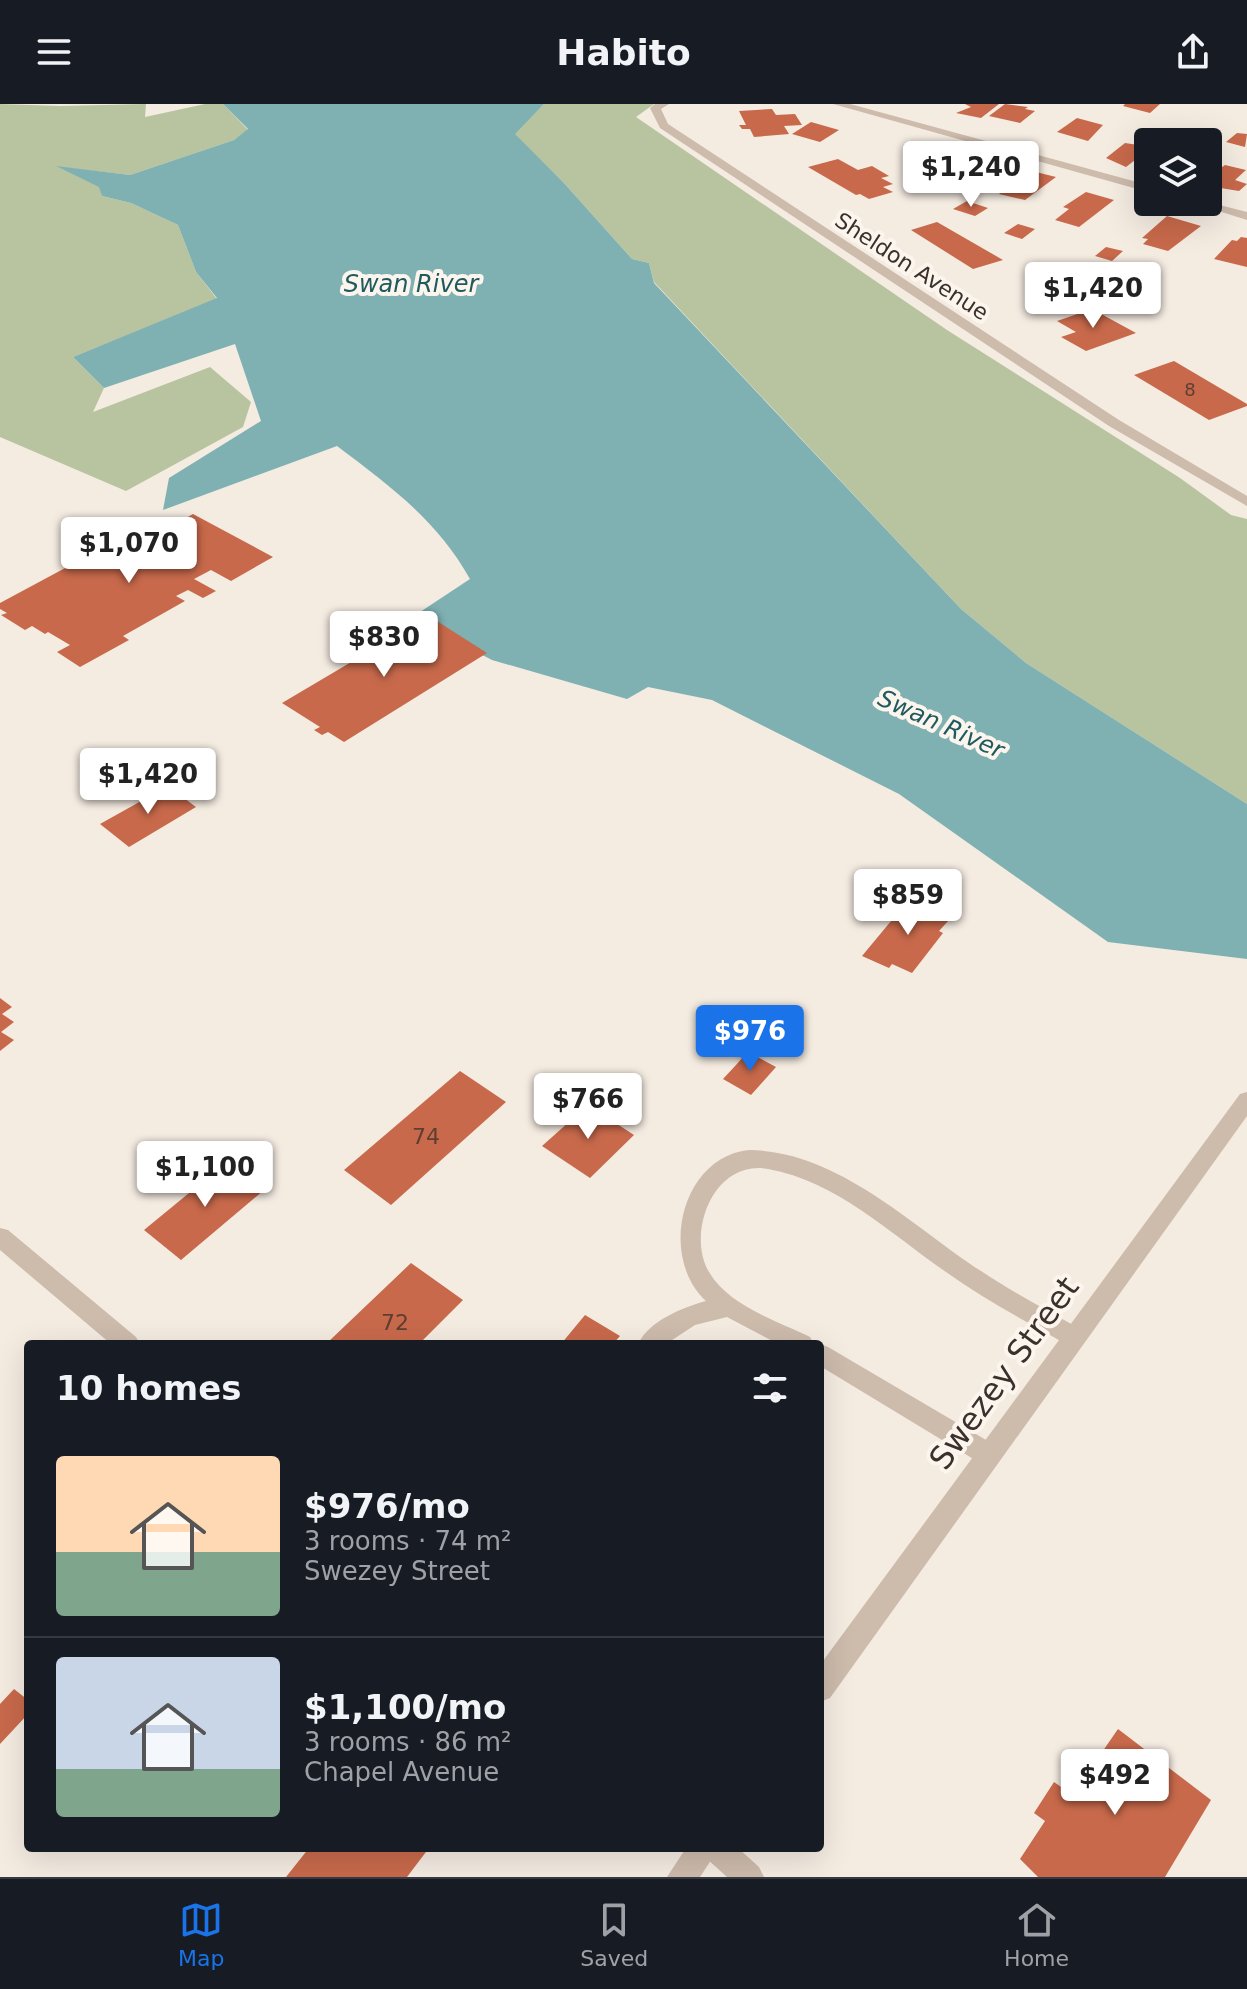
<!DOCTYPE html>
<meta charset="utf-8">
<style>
:root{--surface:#171b24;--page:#242831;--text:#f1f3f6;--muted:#9ea1a6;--line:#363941;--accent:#1a73e8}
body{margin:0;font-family:"DejaVu Sans",sans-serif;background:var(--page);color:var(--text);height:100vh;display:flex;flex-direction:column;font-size:30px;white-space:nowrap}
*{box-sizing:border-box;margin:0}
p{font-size:26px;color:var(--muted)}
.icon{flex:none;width:44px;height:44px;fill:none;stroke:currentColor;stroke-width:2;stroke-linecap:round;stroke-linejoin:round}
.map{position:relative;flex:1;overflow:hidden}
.drawer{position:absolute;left:24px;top:1236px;width:800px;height:512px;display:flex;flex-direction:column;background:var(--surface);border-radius:8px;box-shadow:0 8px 32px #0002}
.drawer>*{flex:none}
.fabs{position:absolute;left:1134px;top:24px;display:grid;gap:16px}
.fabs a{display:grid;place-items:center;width:88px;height:88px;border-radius:8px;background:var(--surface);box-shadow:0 8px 32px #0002;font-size:40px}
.price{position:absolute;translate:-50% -68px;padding:0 18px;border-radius:8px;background:#fff;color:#222;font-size:26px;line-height:52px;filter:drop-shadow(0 2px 4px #0008)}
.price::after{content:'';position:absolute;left:50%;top:48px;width:24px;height:18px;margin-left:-12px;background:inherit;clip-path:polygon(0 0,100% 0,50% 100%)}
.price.selected{background:var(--accent);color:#fff}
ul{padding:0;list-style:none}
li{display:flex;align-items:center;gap:24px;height:200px;padding:0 32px}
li+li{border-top:2px solid var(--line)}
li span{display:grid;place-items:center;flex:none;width:224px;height:160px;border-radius:8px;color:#555}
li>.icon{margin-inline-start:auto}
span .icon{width:96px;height:96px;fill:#fffc;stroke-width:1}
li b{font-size:34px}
h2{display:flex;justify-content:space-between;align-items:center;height:96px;padding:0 32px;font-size:34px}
header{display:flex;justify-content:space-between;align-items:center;height:104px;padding:0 32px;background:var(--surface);font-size:36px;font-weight:800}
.tab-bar{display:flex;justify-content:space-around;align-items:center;height:112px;border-top:2px solid var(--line);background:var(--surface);font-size:22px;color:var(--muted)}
.tab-bar a{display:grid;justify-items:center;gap:4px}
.tab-bar .selected{color:var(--accent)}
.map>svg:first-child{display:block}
</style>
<header><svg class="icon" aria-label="menu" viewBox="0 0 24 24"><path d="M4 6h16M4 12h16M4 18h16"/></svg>Habito<svg class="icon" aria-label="share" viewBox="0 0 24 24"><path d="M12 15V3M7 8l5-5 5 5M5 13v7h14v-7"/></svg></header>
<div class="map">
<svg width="1247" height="1773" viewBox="0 0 1247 1773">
<rect width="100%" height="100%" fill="#f4ebe1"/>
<path fill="#b8c4a0" d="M0,0l60,2 86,-2 -1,13 60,-13h18l25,26 -14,10 -104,35 -71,-8 41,20 2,9 29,7 47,22 18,47 21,27 -144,58 31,31 -11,24 117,-45 41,35 -8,25 -117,64 -126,-54z
M544,0h110l-18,13 311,213 233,148 51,37 16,4v285l-221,-141 -65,-54 -307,-327 -5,-19 -17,-4 -69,-77 -49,-48z"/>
<path fill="#7fb0b2" d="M223,0h321l-29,30 48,48 69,77 17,4 5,20 307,326 65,54 221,141v155l-139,-17 -209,-148 -187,-94 -64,-13 -21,12 -135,-39 -81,-42 59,-39c-33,-59 -80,-93 -133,-133l-174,64 6,-32 92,-57 -26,-77 -131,44 -31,-31 144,-59 -21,-26 -18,-47 -47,-22 -29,-7 -3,-9 -43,-21 74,9 104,-35 14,-11z"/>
<path fill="#c8694b" d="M965,0h34l-18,14 -25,-5 15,-6z
M1005,0l23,3 -3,2 10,2 -15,12 -31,-7z
M1125,0h35l-10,9 -27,-7z
M772,5l4,6 19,-1 7,11 -18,1 5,8 -35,3 -4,-8h-8l-3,-4h7l-7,-14z
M1077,14l26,7 -15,16 -31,-9z
M811,18l28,8 -19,12 -28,-8z
M1237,29l10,1 -2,13 -19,-5z
M1125,39l20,3 3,4 -22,17 -20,-9z
M838,55l20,11 14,-4 17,10 -8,2 12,6 -10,3 10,5 -24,7 -9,-5 -4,1 -48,-28z
M1225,61l21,5 -11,10 12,4 -8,7 -31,-5v-9z
M1028,66l28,7 -31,23 -26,-6z
M1086,88l28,8 -35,27 -24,-7 14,-11 -6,-2z
M967,97l21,7 -13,8 -22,-7z
M1167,112l34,10 -33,25 -25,-7 5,-5 -6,-1z
M937,118l66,38 -30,9 -62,-39z
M1018,120l17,5 -13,10 -18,-6z
M1241,133l6,1v29l-33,-8 18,-19 5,1z
M1106,143l17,4 -11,10 -17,-5z
M1068,180l34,9 -3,3 3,1 -12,10 -34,-8z
M1092,205l44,24 -50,18 -25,-14 15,-5 -19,-11z
M1174,257l73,43v2l-38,14 -75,-45z
M193,410l80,43 -42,24 -20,-11 -17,9 22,12 -13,7 -15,-8 -12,6 9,5 -62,35 6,4 -49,27 -23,-15 13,-7 -22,-13 -3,2 -13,-8 -7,4 -24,-15 6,-2 -7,-4v-6l149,-80 14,8z
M429,512l58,37 -143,89 -16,-10 -6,3 -8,-5 6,-3 -38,-24z
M168,682l28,21 -67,40 -29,-23z
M911,793l29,13 -2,5 11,5 -10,11 4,2 -31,40 -20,-9 -3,4 -27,-12z
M0,894l12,9 -10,7 12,8 -13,10 13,8 -14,11z
M748,948l28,15 -25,28 -28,-16z
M460,967l46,31 -115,103 -47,-35z
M588,1001l46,30 -44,43 -48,-32z
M241,1052l11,8 -11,9 23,17 -83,70 -37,-30 84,-69 4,3z
M411,1159l52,37 -44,44h-93z
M585,1211l35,21 -7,8h-52z
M14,1585l14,11v14l-28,30v-40z
M1118,1625l93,71 -46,77h-127l-18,-18 25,-38 -11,-8 20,-31 10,7 25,-38 9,7z
M309,1744h120l-22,29h-121z"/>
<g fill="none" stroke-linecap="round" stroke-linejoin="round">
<path fill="#cdbbac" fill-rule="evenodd" d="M749,1046c89,1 163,76 232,121 33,22 67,40 101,59l4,7 -4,7 -8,3 -8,-3c-41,-23 -82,-45 -120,-72 -55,-38 -110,-91 -178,-103 -55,-10 -82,65 -59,103 20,34 68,49 101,65l4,7h-36l-51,-27 -32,8 -29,19h-28c12,-24 44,-36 68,-43 -48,-44 -25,-144 43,-151z
M819,1240h1l8,3 170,100 3,8 -3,8 -9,3 -9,-3 -160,-97z"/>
<path fill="#cdbbac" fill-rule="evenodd" d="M655,0h14l-8,5 7,15 451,296 128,76v10l-138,-80 -449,-298 -10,-20z
M833,0h17l298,81v7z
M1190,98h18l39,10v8z
M0,1124l8,2 128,107 4,7h-29l-111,-94z
M701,1744h37l21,19 5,10h-37l-21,-19z"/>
<path fill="#cdbbac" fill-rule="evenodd" d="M1247,988v24l-417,582 -10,4v-37l420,-571z
M686,1744h33l-19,29h-33z"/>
</g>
<g text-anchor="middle" stroke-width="8" stroke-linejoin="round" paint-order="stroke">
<g font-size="18" fill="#5e3e33">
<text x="1190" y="292">8</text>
</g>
<g font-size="22" fill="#3b302b" stroke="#fbf5ee">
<text transform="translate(912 162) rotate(33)" y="8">Sheldon Avenue</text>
</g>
<g font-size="22" fill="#5e3e33">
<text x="426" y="1040">74</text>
<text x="395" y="1226">72</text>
</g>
<g font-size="24" font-style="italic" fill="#1f5a5e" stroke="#fbf5ee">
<text x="411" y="188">Swan River</text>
<text transform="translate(941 620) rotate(24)" y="8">Swan River</text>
</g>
<g font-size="32" fill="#3b302b" stroke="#fbf5ee">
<text transform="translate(1004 1269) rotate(-54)" y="11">Swezey Street</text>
</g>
</g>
</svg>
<div class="fabs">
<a><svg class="icon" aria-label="layers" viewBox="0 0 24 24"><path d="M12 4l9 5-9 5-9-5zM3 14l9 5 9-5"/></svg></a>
</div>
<b class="price" style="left:971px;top:105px">$1,240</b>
<b class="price" style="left:1093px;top:226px">$1,420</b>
<b class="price" style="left:129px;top:481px">$1,070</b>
<b class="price" style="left:384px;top:575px">$830</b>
<b class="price" style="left:148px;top:712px">$1,420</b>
<b class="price" style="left:908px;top:833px">$859</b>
<b class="price selected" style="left:750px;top:969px">$976</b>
<b class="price" style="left:588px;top:1037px">$766</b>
<b class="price" style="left:205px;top:1105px">$1,100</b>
<b class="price" style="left:1115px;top:1713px">$492</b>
<section class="drawer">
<h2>10 homes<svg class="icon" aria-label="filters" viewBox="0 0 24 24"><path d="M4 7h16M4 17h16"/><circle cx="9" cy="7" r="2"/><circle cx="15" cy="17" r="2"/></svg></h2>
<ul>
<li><span style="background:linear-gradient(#ffd9b3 60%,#7fa58c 0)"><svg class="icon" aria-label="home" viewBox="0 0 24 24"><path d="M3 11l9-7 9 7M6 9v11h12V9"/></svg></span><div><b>$976/mo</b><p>3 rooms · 74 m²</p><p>Swezey Street</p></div></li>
<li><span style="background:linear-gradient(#c9d6e8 70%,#7fa58c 0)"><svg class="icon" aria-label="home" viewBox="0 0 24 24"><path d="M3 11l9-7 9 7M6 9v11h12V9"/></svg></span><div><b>$1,100/mo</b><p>3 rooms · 86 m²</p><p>Chapel Avenue</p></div></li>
</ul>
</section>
</div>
<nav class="tab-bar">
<a class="selected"><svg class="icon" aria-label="map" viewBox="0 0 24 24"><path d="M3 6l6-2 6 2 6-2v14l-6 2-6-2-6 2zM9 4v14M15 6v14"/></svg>Map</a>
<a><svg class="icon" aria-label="saved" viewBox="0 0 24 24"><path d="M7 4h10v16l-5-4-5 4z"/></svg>Saved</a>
<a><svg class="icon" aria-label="home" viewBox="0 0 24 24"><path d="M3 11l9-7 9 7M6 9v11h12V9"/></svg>Home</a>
</nav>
